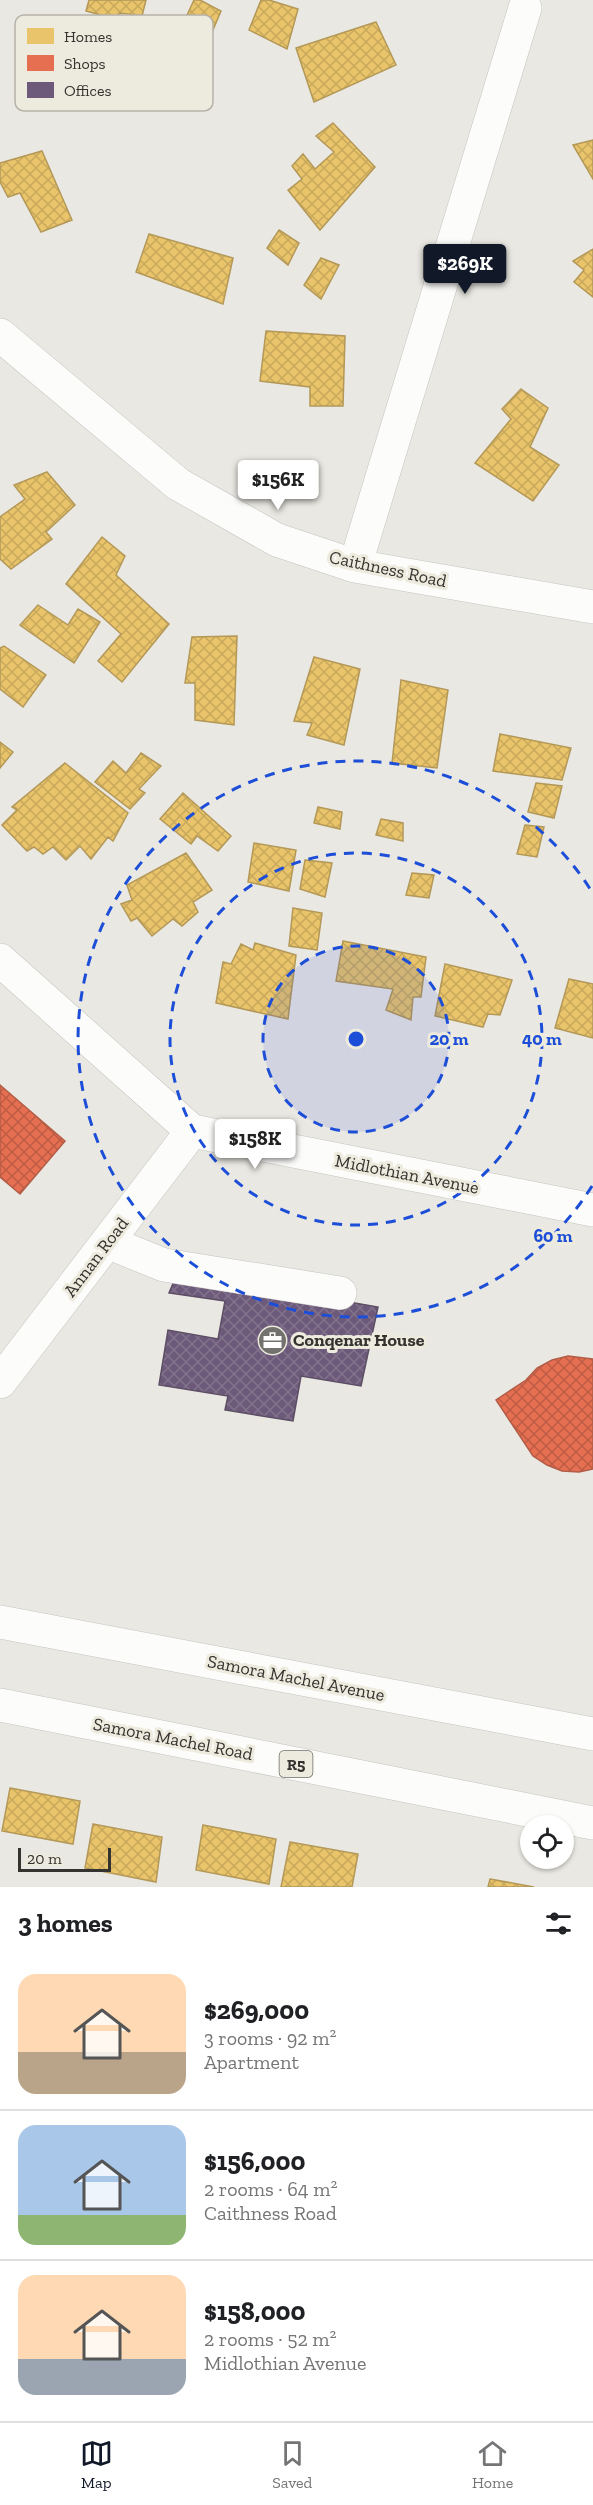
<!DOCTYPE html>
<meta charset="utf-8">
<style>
:root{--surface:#fff;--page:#f2f2f2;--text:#202124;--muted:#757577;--line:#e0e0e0;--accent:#111827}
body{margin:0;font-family:"Zilla Slab",serif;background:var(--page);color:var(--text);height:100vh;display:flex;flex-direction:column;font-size:22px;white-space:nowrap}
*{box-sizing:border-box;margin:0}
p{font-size:20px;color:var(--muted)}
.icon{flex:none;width:33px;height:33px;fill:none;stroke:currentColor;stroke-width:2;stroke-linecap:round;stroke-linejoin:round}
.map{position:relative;height:1887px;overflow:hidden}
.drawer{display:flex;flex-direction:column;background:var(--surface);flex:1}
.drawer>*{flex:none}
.tools{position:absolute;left:520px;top:1815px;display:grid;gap:12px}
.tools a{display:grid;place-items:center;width:54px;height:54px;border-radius:50%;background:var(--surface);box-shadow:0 2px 4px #0004;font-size:30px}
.scale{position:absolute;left:18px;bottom:15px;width:93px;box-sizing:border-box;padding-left:6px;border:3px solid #35332f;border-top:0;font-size:16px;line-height:21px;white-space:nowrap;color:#35332f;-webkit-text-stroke:4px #edeade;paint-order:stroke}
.price{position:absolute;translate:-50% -51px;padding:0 14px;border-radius:6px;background:#fff;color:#222;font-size:20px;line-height:39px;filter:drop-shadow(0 2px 3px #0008)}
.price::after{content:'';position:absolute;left:50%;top:36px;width:18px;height:14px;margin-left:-9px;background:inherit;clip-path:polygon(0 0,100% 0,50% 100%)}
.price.on{background:var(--accent);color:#fff}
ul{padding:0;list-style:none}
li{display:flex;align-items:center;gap:18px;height:150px;padding:0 18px}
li+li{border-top:2px solid var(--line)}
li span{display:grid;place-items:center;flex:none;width:168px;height:120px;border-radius:18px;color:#555}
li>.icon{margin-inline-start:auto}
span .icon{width:72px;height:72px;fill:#fffc;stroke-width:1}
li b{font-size:26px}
h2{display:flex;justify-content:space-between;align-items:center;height:72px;padding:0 18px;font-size:26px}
.dock{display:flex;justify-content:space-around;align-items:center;height:84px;border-top:2px solid var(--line);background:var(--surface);font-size:16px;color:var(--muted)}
.dock a{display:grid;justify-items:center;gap:3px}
.dock .on{color:var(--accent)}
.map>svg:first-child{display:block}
</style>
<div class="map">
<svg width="593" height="1887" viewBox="0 0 593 1887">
<defs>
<pattern id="homes-cross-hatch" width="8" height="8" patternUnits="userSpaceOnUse" patternTransform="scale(1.5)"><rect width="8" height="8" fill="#e9c46a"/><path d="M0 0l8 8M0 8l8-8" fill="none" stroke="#c8a95c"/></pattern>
<pattern id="shops-cross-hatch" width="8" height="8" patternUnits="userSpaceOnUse" patternTransform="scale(1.5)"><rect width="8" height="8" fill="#e76f51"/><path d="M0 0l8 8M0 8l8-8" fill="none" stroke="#bc5c44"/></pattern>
<pattern id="offices-cross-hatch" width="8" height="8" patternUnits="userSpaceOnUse" patternTransform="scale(1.5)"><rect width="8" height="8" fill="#6d597a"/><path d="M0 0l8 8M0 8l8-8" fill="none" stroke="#82738c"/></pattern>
</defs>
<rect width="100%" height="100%" fill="#eae8e2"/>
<path fill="url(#homes-cross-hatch)" stroke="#b39858" stroke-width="1.5" d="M89,0h57l-4,16 -22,-3 -1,7 -33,-9z
M194,0h6l21,11 -11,26 -28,-11z
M261,0h8l29,9 -11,40 -38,-19z
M376,22l20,43 -82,37 -18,-54z
M333,123l42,44 -55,63 -32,-40 14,-11 -10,-13 11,-12 12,15 19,-17 -18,-16z
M593,140v39l-20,-34z
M42,151l30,69 -31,12 -21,-39 -12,4 -8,-15v-19z
M279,230l20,13 -11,22 -21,-17z
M149,234l84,24 -10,46 -87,-32z
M593,249v48l-19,-15 10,-12 -11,-9z
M321,258l18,7 -18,34 -17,-14z
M266,331l79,5 -2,70h-33v-19l-50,-6z
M521,389l27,19 -18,39 29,18 -26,36 -58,-38 36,-44 -9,-10z
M47,472l28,33 -29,27 6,7 -41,30 -11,-10v-42l25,-18 -11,-14z
M102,537l23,19 -9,19 53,49 -47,58 -24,-21 23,-27 -55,-50z
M38,605l30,20 10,-16 22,13 -26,41 -54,-38z
M237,636l-3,89 -39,-5v-37h-10l7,-46z
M4,646l42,29 -23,32 -23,-18v-41z
M314,657l46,12 -16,76 -37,-10 5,-12 -18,-2z
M401,680l47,10 -11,78 -45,-5z
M500,734l71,14 -9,32 -69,-9z
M0,742l13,10 -13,16z
M141,753l20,13 -22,23 6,4 -15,16 -35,-27 18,-21 13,12z
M65,763l63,50 -15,28 -5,-4 -17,22 -11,-13 -14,14 -13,-13 -10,7 -9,-7 -7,4 -25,-26 15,-15 -5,-3z
M536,783l26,3 -8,32 -26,-6z
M183,793l48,43 -13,15 -21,-15 -6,8 -31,-25z
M318,807l24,5 -2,17 -26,-6z
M381,819l22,4v18l-27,-6z
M525,825l19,2 -7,30 -20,-3z
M254,843l42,7 -7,41 -41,-9z
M186,853l26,37 -19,12 5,10 -16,14 -9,-7 -21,17 -15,-18 -6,3 -10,-17 11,-4 -5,-15z
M305,860l27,3 -7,34 -25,-8z
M412,873l22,2 -5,23 -23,-3z
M293,908l29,5 -5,37 -28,-4z
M343,941l83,16 -5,40h-8l-2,23 -25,-10 7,-21 -57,-8z
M255,943l41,12 -8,64 -72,-16 7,-41 8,2 10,-20 12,6z
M445,964l67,16 -12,35 -12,-1 -5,13 -48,-11z
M569,979l24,5v54l-38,-10z
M10,1788l70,13 -7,43 -71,-13z
M93,1824l69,13 -6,45 -71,-14z
M203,1825l73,14 -7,45 -73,-14z
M290,1842l68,12 -6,33h-71z
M490,1879l44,8h-46z"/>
<path fill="url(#shops-cross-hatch)" stroke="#b25d47" stroke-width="1.5" d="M0,1085l65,56 -45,53 -20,-17z
M568,1356l25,3v110l-14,3 -17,-1 -15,-6 -14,-9 -37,-56 30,-20 11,-12 15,-8z"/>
<path fill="url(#offices-cross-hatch)" stroke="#5c4e64" stroke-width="1.5" d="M178,1272l200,35 -17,79 -60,-10 -8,45 -68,-11 3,-14 -69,-11 9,-55 50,9 7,-38 -56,-8z"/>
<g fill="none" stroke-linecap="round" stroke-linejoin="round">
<defs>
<path id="minor" d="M0,335l178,149 99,56 78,26 238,41
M355,566l170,-558
M0,960l192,171 401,79
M107,1242l57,23 176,28
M0,1382l192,-251"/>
<path id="highway" d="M0,1622l593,112
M0,1705l593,118"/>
</defs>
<use href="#minor" stroke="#c6c4c0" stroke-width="34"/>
<use href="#highway" stroke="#c6c4c0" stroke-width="34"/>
<use href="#minor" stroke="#fcfcfb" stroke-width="33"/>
<use href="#highway" stroke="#fcfcfb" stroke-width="33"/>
</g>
<circle cx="356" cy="1039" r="93" fill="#1d4ed8" fill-opacity=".12"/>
<g fill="none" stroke="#1d4ed8" stroke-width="3" stroke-dasharray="10 8">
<circle cx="356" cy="1039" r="93"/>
<circle cx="356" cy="1039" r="186"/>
<path d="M592 1186A278 278 0 1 1 592 892"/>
</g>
<defs>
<symbol id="office-disc" viewBox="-11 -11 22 22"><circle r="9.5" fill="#74726e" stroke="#edeade"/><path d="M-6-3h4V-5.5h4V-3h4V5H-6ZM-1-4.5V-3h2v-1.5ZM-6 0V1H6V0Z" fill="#fff"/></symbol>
</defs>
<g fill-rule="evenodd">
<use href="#office-disc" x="256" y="1324" width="33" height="33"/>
</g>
<g text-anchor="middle" stroke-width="6" stroke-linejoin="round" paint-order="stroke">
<rect fill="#edeade" stroke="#6c6a64" stroke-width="1.5" x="279.5" y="1751" width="33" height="26" rx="4.5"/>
<g font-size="16" font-weight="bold" fill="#35332f">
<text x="296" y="1770">R5</text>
</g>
<g font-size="18" fill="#35332f" stroke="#edeade">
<text transform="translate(388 569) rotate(12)" y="6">Caithness Road</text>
<text transform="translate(407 1174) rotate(11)" y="6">Midlothian Avenue</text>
<text transform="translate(96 1257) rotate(-53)" y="6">Annan Road</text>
<text transform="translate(296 1678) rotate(11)" y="6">Samora Machel Avenue</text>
<text transform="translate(173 1739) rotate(11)" y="6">Samora Machel Road</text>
</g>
<g font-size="18" font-weight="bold" fill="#35332f" stroke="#edeade" text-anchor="start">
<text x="293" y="1346">Conqenar House</text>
</g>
</g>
<rect x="15" y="15" width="198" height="96" rx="9" fill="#edeade" stroke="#b6b3aa" stroke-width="1.5"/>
<rect x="27" y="28" width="27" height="16" fill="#e9c46a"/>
<rect x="27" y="55" width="27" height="16" fill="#e76f51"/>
<rect x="27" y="82" width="27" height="16" fill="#6d597a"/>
<g font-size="16" fill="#35332f">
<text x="64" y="42">Homes</text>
<text x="64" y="69">Shops</text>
<text x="64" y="96">Offices</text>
</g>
<circle cx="356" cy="1039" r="9" fill="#1d4ed8" stroke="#edeade" stroke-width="3"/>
<g font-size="18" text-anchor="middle" font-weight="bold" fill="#1d4ed8" stroke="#edeade" stroke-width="6" stroke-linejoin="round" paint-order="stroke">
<text x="449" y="1045">20 m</text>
<text x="542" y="1045">40 m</text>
<text x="553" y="1242">60 m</text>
</g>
</svg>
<div class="tools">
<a><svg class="icon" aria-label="locate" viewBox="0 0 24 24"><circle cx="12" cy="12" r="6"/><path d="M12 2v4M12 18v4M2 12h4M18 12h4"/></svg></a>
</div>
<div class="scale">20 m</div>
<b class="price on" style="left:465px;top:295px">$269K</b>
<b class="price" style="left:278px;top:511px">$156K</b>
<b class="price" style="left:255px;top:1170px">$158K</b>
</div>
<section class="drawer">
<h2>3 homes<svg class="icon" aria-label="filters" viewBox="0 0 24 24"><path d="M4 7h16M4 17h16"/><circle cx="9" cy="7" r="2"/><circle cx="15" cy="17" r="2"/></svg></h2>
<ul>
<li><span style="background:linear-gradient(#ffd9b3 65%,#b9a48a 0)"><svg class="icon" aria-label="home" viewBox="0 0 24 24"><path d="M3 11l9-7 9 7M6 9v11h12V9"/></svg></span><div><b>$269,000</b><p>3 rooms · 92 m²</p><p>Apartment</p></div></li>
<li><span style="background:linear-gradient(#a9c7e8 75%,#8fb573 0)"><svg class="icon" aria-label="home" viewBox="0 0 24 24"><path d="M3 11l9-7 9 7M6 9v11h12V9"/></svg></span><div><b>$156,000</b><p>2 rooms · 64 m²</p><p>Caithness Road</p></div></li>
<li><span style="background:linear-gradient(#ffd9b3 70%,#9aa5b1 0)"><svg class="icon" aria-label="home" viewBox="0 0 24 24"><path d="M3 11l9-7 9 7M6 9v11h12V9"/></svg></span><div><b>$158,000</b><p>2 rooms · 52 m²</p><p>Midlothian Avenue</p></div></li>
</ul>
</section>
<nav class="dock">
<a class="on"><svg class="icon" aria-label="map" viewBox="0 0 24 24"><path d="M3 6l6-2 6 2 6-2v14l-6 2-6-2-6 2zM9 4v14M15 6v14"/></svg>Map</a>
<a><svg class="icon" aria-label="saved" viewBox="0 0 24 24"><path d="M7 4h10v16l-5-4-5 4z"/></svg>Saved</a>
<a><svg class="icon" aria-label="home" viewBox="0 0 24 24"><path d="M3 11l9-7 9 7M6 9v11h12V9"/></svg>Home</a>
</nav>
